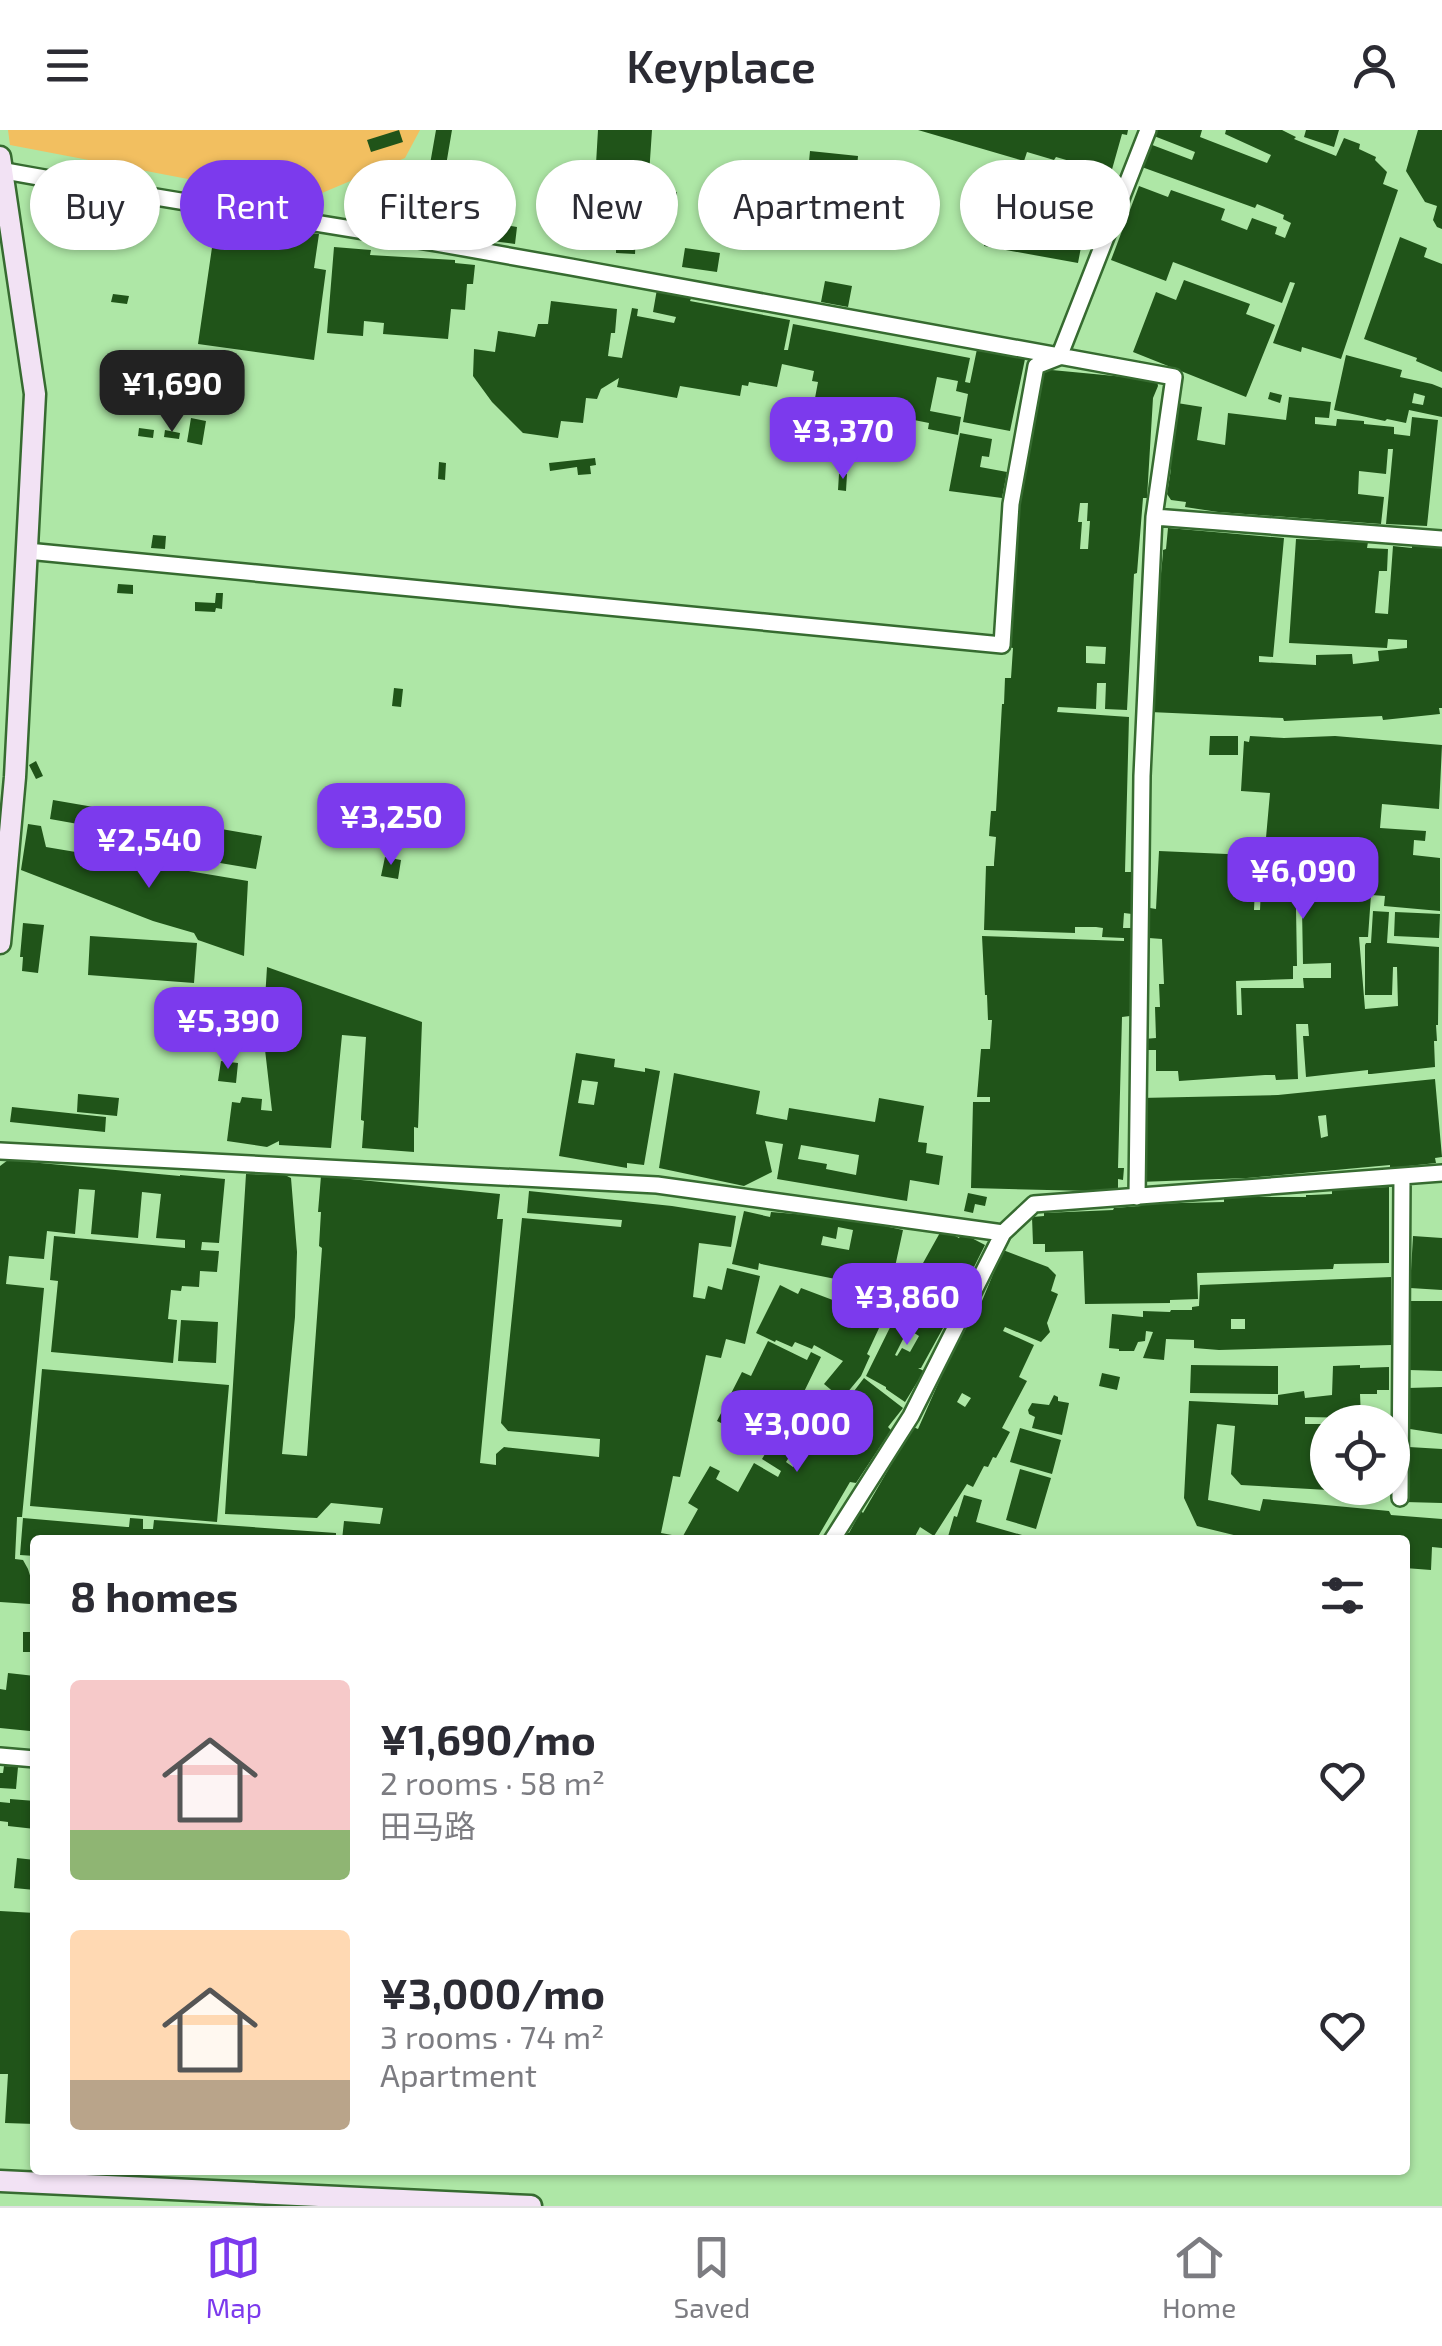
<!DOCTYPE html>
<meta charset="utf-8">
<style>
:root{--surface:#fff;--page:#f2f2f3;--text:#2b2b33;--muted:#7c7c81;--line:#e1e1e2;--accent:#7c3aed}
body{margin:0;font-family:"Exo 2","Noto Sans SC",sans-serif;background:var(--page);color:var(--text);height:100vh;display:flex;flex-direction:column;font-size:38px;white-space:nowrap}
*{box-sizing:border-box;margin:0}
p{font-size:32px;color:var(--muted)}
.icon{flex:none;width:55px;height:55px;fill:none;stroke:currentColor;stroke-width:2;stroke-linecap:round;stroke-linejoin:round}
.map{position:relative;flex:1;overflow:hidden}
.side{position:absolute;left:30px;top:1405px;width:1380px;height:640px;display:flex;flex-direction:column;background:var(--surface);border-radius:10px;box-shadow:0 2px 8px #0004}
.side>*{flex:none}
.banner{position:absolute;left:30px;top:30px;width:1382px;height:90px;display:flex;gap:20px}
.buttons{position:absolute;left:1310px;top:1275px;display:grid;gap:20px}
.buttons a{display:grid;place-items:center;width:100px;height:100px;border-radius:50%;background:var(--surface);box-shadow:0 2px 8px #0004;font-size:50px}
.price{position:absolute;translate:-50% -85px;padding:0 22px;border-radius:20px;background:var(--accent);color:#fff;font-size:32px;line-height:65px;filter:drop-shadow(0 2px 5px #0008)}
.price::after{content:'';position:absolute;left:50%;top:60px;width:30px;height:22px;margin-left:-15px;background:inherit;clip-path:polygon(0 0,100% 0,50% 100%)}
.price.active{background:#222;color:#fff}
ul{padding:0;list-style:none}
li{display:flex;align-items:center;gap:30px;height:250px;padding:0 40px}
li span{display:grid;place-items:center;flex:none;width:280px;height:200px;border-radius:10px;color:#555}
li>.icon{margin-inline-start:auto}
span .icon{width:120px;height:120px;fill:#fffc;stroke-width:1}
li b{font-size:42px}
h2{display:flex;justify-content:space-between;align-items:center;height:120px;padding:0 40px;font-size:42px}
.tag{padding:0 35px;border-radius:45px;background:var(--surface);box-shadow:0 2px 8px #0004;font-size:35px;line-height:90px}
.tag.active{background:var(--accent);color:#fff}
header{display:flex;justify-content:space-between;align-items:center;height:130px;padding:0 40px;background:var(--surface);font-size:45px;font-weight:600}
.tabs{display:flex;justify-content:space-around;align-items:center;height:140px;border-top:2px solid var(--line);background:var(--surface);font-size:28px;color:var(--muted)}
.tabs a{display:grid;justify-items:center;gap:5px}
.tabs .active{color:var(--accent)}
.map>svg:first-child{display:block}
</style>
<header><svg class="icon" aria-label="menu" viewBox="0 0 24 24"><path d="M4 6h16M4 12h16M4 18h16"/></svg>Keyplace<svg class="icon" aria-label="person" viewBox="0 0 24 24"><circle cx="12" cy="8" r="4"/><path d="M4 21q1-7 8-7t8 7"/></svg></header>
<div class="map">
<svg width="1442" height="2076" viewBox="0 0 1442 2076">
<rect width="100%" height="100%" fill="#aee7a6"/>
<path fill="#f2bf60" d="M8,0h412l-15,28 -102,43 -293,-56z"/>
<path fill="#205419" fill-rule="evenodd" d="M399,0l4,12 -32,10 -4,-12z
M436,0h16l-10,59 -16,-2z
M598,0h54l-4,60 29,2 -2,29h-18l-2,20 -10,-1v-5l-9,-1 -1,20 -19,-1v-20l-24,-1z
M918,0h210l-1,5 -5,-1 -11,39 -55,-16 -2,3 -27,-8 -3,9z
M1156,0h46l-2,7 67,26 4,-8 -46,-21 1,-4h56l14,7 -2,2 42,17 8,-18 16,6 -1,5 17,8 -1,3 12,12 -4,12 15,6 -57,169 -39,-12 -1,5 -28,-9 22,-60 -5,-1 -8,21 -109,-41 -7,19 -55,-21 28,-74 29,11 3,-7 54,19 -4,11 26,10 5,-12 25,9 -2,7 10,4 6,-15 -8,-4 1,-4 -27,-11 -2,4 -116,-42 8,-23 45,17 3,-8 -41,-16z
M1306,0h33l-5,17 -30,-10z
M1418,0h24v99l-5,-2 -4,-7 4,-14 -12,-4 -19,-31z
M810,21l48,5 -1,12h2l-5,52 -50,-5z
M999,36l94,18 -15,79 -94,-17z
M400,55l26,3 -2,18 -26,-2z
M99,62l37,8 -3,15 -18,-3 -1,3 -19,-3z
M457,68l12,2 -1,8 32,4 -1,12 18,3 -2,17 -63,-8z
M405,83l24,4 -3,13 -23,-4z
M216,90l103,14 -5,34 12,2 -12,90 -116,-16z
M1400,107l27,11 -3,9 18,7v108l-26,-11 1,-3 -53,-19z
M334,117l37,3 -1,5 85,5v3l20,2 -2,19h-6l-2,26 -14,-1 -3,30 -65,-5 1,-11 -20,-2 -1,15 -36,-3z
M685,118l35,5 -3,19 -35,-5z
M1184,150l66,24 -4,10 29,11 -29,72 -113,-45 23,-60 20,8z
M825,151l27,5 -4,21 -27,-5z
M657,159l35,7 -2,5 100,19 -6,30h4l5,-26 177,34 -5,24 5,1 7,-34 48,10 -15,72 -47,-9 5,-28 -12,-3 2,-10 -21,-4 -7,34 31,6 -3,18 -30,-6 1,-6 -30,-6 1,-4 -30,-6 -3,17 -32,-6 3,-16 -23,-4 3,-16 -6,-1 2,-10 -32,-7 -5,23 -28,-5 -1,4 -6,-1 -2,11 -60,-10 -3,12 -60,-11 2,-9 -18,11 -4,10 -11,-1 -3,25 -22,-2 -3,17 -35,-5 -31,-31 -19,-26 1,-27 21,3 3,-21 37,6 3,-13h10l3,-23 66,8 -2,24h-4l-3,23 14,2 10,-50 6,1 -1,7 37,7 2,-6 -23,-5z
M113,164l16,2 -2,8 -16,-2z
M1346,225l56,15 -2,7 32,7 10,4v29l-33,-7 -3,13 -19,-4 -2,2 -51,-11zM1414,263l11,3 -2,9 -11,-2z
M1041,239l116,11 1,6 -5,12 -6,100h-4l-6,75 -3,1 -7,136 -22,-1 1,-26h-9l-1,26 -38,-2 -1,5 72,5 -4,155h8l-1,42 -8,-1 -1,15h9l-2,88 -8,1 -4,151h6l-1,12 -5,-1v10l-28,2 -119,-3 2,-86h17v-5h-13l4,-48h9l2,-29h-4l-1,-25h-2l-3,-59 142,5v-3l-22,-1 1,-9 -7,-1h-21v6l-91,-3 2,-64h8v-3l2,-26 -7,-1 2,-25h5l6,-107h2l1,-26h6l2,-30 -5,-1 5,-82h2l2,-21 -3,-2 17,-109h2zM1080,373h8l-1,18h3l-2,28h-8l2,-27h-4zM1086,516l20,1 -1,17 -19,-1z
M1270,262l12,3 -2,8 -12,-4z
M1289,267l42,5 -2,16 -14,-1v7l21,2 1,-7 27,2v3l30,3v7l16,2 2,-19 26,3 -11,106 -41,-2 7,-75h-5l-2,25 -27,-3 -1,23 26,3 -3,27 -163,-12 -33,-5 1,-5 -15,-2 -4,-6 4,-25h-5l11,-66 25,4 -5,33 28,5 3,-32 58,7z
M191,288l15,3 -4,24 -15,-3z
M139,298l15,2 -1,8 -15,-2z
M165,300l15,3 -1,6 -15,-2z
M960,303l32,6 -3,18 -7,-1 -2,11 27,5 -5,26 -53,-7z
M595,328l1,7 -6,1 1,8 -13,1 -1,-8 -27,4 -1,-8z
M439,332l7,1 -1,17 -7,-1z
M839,344h8l-1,17 -8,-1z
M1168,398l116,10 -11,119 -14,-1v6l57,3v-10l36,-1 1,10 26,-3 -1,-10 29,-3v-8l-19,-1 -1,9 -98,-5 7,-104 72,3 -1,6 21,1 -1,22h-8l-4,42 13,1 5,-68 19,2v-8l30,3v165h-3l1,6 -57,6 -1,-4 -98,5 -1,-3 -133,-6 4,-68 9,-91v-3l3,-1z
M153,405l13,1 -1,13 -14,-1z
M118,454l15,1v9l-16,-1z
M216,463h7l-1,16 -6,-1 -1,4 -20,-1v-9l20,1z
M394,558l9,1 -2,18 -9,-1z
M1210,606h28v19h-29z
M1250,606l34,2 51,-2 107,9 -3,64 -57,-5 -2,24 46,3 -1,10 -11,-1 -1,15 27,3v53l-56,-5 1,-10 -14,-1 -3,42h-9l6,72 33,-3 -1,-39h-4l-1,28h-27v-50l1,-2h5l2,-32 16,1 -2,31 52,4 -1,78h-2l1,16h-3l1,26 -64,7h-3v-4l-62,7 -3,-41h6l-1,-12h-12l2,55 -22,1 -1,-5h-10l-86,6 -1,-10h-22v-21h-11l-1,-11 12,-1 -1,-31h5l-1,-23h5l-2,-45 -13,-1 1,-30 6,1 3,-58 90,4v7h7l-2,48h6l2,-43 13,2v-8l-11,-1 6,-67 -29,-2 3,-50 5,1zM1296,778h6l1,56 28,-1v15h-28l1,10h-63l1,27h-5l-1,-34 57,-2v-13h4z
M36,631l7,15 -7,3 -7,-14z
M53,670l209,36 -6,33 -180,-30 2,-15 -28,-5z
M28,694l13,2 5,21 202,34 -4,75 -46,-16 -4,-7 -41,-12 -132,-51z
M385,727l16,3 -3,19 -17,-3z
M1395,782l45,2 -1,24 -45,-2z
M23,793l21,2 -6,48 -16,-2 1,-14h-3z
M90,806l107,7 -3,40 -106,-8z
M267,837l155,55 -4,106 -4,-1v25l-52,-4 2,-27 -3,-1v-3l5,-80 -24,-2 -11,113 -52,-3v-4l-12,6 -40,-6 5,-39 8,1 2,-6 20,2 -1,11 11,1 -9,-79z
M576,923l39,6 -1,8 31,5v-4l15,3 -16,94 -17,-2v5l-68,-12zM582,950l16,2 -4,23 -16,-2z
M221,931l17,2 -2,20 -18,-2z
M674,943l86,18 -4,23 31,6 2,-12 86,14 4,-24 45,8 -6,36 9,1 -1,10 17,3 -4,29 -29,-5 -3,21 -130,-22 6,-35 -18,-3 7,31 -28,14 -85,-18zM801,1015l58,10 -3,20 -30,-6 1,-5 -29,-5z
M1435,949l7,78 -7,1 1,5 -46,5v-3l-143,13 -108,4 1,-84 138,-3zM1326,985l2,21 -7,2 -3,-22z
M78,964l41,4 -2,18 -40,-4z
M12,977l94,10 -1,15 -95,-10z
M8,1030l172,16v-1l45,4 -6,64 -17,-1 -1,8 18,1 -2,21 -17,-1 -1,16 -17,-1 -1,5 -10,-1 -3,29 9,1 -4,43 -122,-11 7,-71 -8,-1 4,-44 131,12v-8l-29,-2 5,-44 -19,-2 -4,46 -47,-4 4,-44 -16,-1 -4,45 -28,-3 -3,28 -35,-3 -3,28 38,4 -22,229h-5l-2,42 8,1 5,9 4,13 -2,22 -30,-2v-436z
M246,1044l39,1 6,3 6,74 -2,65 -13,137 25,2 15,-208 -3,-2 2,-34h-3l3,-36 179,18 -3,25h6l-23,244 16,2v-11l8,-7 95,10 1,-18 -92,-8 -7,-8 21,-205 99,9 1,-7 -95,-7 2,-22 143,15 64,10 -5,31 -32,-4 -6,54 12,2 3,-13 14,4 5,-22 33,8 -15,68 -19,-5 -5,19 -15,-3 -26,122 -7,-1 -12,57 11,2v5h-330l2,-19 36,3 3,-16 -52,-5 -14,15 -92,-4z
M1360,1056v2l29,-1v76l-55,1 -1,5 -136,4 1,26 -28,1v3l-85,1 -2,-53 -38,1v-8h-12l-1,-27 12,-1v-3l69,-3 1,-2 26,-2v-2l84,-2v-5h82v-2h5l21,-1v-6z
M968,1063l19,4 -2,9 -10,-2 -2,9 -9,-2z
M744,1081l26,6 1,-5 86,7v1l46,10 -13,60 -129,-26 -2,-1 -1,7 -26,-6zM838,1097l15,3 -4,20 -28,-5 2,-9 13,3z
M942,1099l17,9 3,-5 23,12 -23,46 -3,-1 -3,5 -18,-8 -7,14 -23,-11z
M1413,1106l29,2v52l-32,-2z
M1003,1120l45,17 8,8 -5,16 7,3 -11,29 3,9 -9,10 -36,-15 -2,4 31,14 -15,32 8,4 -25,47 8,4 -14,26 -3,-1 -5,10 -4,-1 -11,21 -6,-3 -33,52 -14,-9 -7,13h-72l5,-8 3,1 12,-22 2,2 50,-86 5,2 31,-70 23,-42 3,1zM962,1263l9,5 -6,9 -8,-5z
M1391,1147v68l-172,5 -25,-2v-8l-28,-1 -2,21 -21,-2 10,-26 -7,-1 -1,10 -7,1 -4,9h-15v-2l-10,-1 3,-34 31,3v-6l27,1 1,-2h21v-3l7,-1 1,-21zM1231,1189h14v10h-14z
M780,1155l18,9 3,-6 37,14 3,-5 15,7 3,-3 27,12 -19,41 3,2 -9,20 -19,23 -18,-15 19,-23 -29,-16 -2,4 -17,-7 -3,5 -16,-7 -1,2 -19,-9z
M906,1165l30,15 -1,2 13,7 -27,49h-3l6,3 -19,31 -19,-13v-2l-20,-11zM908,1199l11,7 -9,16 -8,-4 -5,8 -2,-1z
M1411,1171h31v70l-33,-1z
M181,1190l37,2 -2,41 -38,-2z
M768,1211l39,19 4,-8 10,5 -21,43 -20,-10 -15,29 -8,-4 -10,21 -30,-15 25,-49 9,4z
M1191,1235l87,1v28l-88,-1z
M1360,1235v3l29,-1v23h-12v4h-17l1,24 -56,-1v7h23v66l-87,-5 -10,-11 4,-48 -18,-2 -9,76 52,11 3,-12 126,12 2,4 51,4v29l-10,-1 -1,23 -26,-2v-28h-151l-57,-14 -13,-28 5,-97 89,4v-10l26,-4 1,7 27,-3 1,-29z
M42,1239l187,16 -12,137 -187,-16z
M1102,1243l18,4 -3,13 -18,-4z
M864,1248l39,30 -15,19 3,3 -35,53 -6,-1 -34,58h-125l-8,-4 15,-27 -10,-6 22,-37 10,5 -4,8 22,13 16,-29 24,14 3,-6 -19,-12 14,-23 19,12 -9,14 7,5 10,-18 -27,-18 19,-26 33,22 17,-21 6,4 4,-5 -7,-6z
M1442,1257v47l-32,-5 -2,-41z
M1054,1265l4,2v4l11,2 -7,32 -30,-7 3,-11 -6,-3 -1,-4 4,-7 17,2z
M1020,1298l41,12 -9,34 -42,-12z
M1409,1317l33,2v54l-37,-1z
M1020,1339l31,9 -15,51 -30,-9z
M1342,1358h46v5l-46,-2z
M964,1365l18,5 -6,22 53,15 -1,3h-81l7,-24 3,1z
M23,1388l104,9h2l1,-9 13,1v10h10l1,-9 182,13v7h-301v16l-15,-1z
M23,1502h9v20h-9z
M8,1543l27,3v44l-4,-1 -1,12 -30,-3v-39l6,1z
M4,1636l14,1 -2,22 -16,-1v-15h3z
M10,1669l25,2v28l-27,-3v-4l-8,-1v-19l10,1z
M17,1728l18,2v30l-21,-2z
M0,1781l35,2v211l-30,-1 3,-49h-8z"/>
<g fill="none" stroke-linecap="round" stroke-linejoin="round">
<defs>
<path id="street" d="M0,40c147,27 295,49 442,74 244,43 487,90 732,133l-20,140 -12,259 -5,421
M1154,387l288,22
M27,421l975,94 9,-141 25,-138 23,-9 89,-227
M0,1021l657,34 346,48
M1400,1368l2,-321
M832,1410l79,-124 92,-183 31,-29 408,-31
M0,1626l35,3"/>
<path id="secondary" d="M0,27l35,237 -20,383 -15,166
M0,2051l531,25"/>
</defs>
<use href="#street" stroke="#366b30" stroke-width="20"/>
<use href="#secondary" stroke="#366b30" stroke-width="25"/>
<use href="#street" stroke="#fff" stroke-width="15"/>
<use href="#secondary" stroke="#f2e2f4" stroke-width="20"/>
</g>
</svg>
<div class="buttons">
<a><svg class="icon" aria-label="locate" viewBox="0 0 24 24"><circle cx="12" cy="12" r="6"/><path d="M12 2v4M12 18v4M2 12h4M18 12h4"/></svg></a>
</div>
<b class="price active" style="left:172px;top:305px">¥1,690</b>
<b class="price" style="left:843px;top:352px">¥3,370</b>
<b class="price" style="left:391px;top:738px">¥3,250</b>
<b class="price" style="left:149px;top:761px">¥2,540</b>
<b class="price" style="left:1303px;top:792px">¥6,090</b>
<b class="price" style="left:228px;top:942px">¥5,390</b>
<b class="price" style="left:907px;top:1218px">¥3,860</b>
<b class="price" style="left:797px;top:1345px">¥3,000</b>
<div class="banner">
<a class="tag">Buy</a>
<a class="tag active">Rent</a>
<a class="tag">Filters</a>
<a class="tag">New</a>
<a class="tag">Apartment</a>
<a class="tag">House</a>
</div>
<section class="side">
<h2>8 homes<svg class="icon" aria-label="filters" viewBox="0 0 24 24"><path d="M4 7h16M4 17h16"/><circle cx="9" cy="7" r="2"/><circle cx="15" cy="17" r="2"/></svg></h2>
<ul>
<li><span style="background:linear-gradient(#f6c9c9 75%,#8fb573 0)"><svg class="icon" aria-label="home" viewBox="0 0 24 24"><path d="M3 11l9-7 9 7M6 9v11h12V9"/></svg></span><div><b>¥1,690/mo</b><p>2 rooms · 58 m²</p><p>田马路</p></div><svg class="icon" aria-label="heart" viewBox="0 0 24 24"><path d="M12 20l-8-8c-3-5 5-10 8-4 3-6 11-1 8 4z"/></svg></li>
<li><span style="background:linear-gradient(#ffd9b3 75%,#b9a48a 0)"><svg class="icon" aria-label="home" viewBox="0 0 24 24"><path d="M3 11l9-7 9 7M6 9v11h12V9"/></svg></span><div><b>¥3,000/mo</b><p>3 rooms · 74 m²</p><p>Apartment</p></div><svg class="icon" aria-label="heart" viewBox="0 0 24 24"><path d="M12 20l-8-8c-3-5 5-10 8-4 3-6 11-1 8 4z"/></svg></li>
</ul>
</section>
</div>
<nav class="tabs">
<a class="active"><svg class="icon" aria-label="map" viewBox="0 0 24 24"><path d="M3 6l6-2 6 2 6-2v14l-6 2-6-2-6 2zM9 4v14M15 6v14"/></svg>Map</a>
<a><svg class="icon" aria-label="saved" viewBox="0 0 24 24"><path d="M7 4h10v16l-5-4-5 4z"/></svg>Saved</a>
<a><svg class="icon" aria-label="home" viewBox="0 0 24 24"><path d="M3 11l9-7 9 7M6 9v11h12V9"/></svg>Home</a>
</nav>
